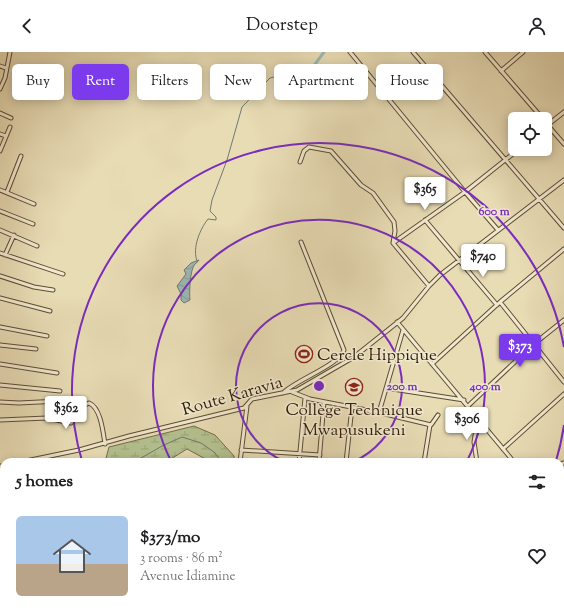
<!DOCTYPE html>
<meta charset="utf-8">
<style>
:root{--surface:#fff;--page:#f6f6f6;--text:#202124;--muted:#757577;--accent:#7c3aed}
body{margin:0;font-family:"Sorts Mill Goudy",serif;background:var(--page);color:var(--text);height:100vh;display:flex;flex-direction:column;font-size:15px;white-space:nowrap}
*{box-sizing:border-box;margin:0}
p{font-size:13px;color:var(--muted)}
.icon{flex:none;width:22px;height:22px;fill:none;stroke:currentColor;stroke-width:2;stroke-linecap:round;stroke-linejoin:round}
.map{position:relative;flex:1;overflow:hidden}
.drawer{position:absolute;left:0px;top:406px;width:564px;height:156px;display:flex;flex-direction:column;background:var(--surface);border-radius:12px 12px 0 0;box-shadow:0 2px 10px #0003}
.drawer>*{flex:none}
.banner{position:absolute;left:12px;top:12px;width:540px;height:36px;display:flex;gap:8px}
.fabs{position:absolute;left:508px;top:60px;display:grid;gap:8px}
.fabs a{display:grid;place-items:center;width:44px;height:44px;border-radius:6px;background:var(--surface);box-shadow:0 2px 10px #0003;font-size:20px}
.price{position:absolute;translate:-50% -34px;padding:0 9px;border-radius:4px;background:#fff;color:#222;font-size:13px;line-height:26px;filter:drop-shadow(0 1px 2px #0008)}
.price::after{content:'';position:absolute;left:50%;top:24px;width:12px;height:9px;margin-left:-6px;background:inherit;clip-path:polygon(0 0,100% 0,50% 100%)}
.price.selected{background:var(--accent);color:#fff}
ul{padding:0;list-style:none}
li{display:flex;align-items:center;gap:12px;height:100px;padding:0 16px}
li span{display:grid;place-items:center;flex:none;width:112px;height:80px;border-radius:6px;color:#555}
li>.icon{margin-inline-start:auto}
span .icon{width:48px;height:48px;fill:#fffc;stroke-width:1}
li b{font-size:17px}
h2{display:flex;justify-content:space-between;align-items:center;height:48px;padding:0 16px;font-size:17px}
.tag{padding:0 14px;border-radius:6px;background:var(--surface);box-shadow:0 2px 10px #0003;font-size:14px;line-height:36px}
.tag.selected{background:var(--accent);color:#fff}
header{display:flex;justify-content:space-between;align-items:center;height:52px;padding:0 16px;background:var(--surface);font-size:18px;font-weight:600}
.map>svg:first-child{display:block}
</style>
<header><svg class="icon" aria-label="back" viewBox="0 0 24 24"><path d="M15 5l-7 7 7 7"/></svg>Doorstep<svg class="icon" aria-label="person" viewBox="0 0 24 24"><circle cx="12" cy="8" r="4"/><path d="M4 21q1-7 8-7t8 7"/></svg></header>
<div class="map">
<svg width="564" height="562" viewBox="0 0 564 562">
<defs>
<pattern id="wetland-marsh" width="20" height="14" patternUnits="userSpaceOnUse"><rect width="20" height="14" fill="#b4c18f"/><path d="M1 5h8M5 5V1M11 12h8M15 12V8" fill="none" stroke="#9ba57a"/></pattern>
<pattern id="water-waves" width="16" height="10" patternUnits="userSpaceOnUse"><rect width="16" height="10" fill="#9bb9b7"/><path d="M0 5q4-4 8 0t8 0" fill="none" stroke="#869e9c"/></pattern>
</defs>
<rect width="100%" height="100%" fill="#e8dcb5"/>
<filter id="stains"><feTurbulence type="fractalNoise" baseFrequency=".005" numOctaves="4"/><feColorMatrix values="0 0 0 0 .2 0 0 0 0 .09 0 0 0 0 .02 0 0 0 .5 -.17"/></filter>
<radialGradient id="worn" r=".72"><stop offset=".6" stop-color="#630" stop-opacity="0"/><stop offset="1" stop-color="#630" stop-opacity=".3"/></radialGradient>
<path fill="url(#wetland-marsh)" stroke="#726e4a" d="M194,374l21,9 19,21v6h-23l-24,-13 -21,13h-61l4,-15z
M4,532v26h14l-7,4h-11v-27z"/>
<path fill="url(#water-waves)" stroke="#707a70" d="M199,208c-1,2 -3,3 -4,4 -5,5 -6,29 -5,36l-6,3 -3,-3v-6l-4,-8 9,-12 -2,-4 7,-7z"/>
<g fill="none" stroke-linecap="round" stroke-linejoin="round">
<path stroke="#707a70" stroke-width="1" d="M197,209c-5,-13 3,-32 11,-42l8,1v-3l-6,-6 2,-11 15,-40 15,-53 28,-29 4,-1 8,4
M134,410l30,-17 18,-8 19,6 13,9 8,10
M560,454l4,-1
M0,552l4,-3"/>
<path stroke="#9bb9b7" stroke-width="3" d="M282,29l3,3c8,-6 11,-12 21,-16l4,3 14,-19"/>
<defs>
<path id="minor" d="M350,0l115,140 33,38
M413,0l151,176
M485,0l58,67
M0,14l6,2
M501,19l22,-19
M0,37l5,-11 5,-26
M0,61l11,5
M545,70l19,22
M545,75l19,-15
M0,82l6,2
M0,99l10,-24
M300,110l4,-11 5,-4 22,4 30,34 12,8 21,29 1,9 -2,12
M0,138l34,14
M7,140l14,-36
M0,159l33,13
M425,168l72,85
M0,178l37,16
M393,191l72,-51 54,-43
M393,191l36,43
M0,201l63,21
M5,203l9,-20
M0,224l34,11 19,3
M0,246l50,13
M500,250l64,80
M397,270l117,140
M0,275l47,9
M0,293l36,4
M0,312l57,9
M432,312l68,-62 64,-53
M0,333l60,6
M386,336l78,12
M292,340l18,7 67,13 3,-3 23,-79
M283,341c13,-13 56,-28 61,-43l-43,-108
M0,350l19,1 41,-2
M468,354l66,-62 30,-24
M377,360l54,13 7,-10
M0,368l47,-2 24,5 14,-18 4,-2c12,5 14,29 16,41
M503,397l61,-55
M241,398l79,5
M21,410l58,-12 50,-14 115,-28 8,-9 45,-9 57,-33 49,-39 26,-32 11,-11 124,-95
M240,410l7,-56
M299,410l6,-64
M319,410l5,-60
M346,410l6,-55
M424,410l6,-37
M477,410l-3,-20 4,-24
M560,412l4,-1
M0,414h4
M0,465l4,-2
M0,491l4,-1
M560,509l4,-1
M0,526l4,20
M8,558l1,4
M170,558l1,4
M426,558v4
M532,558l1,4
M15,562l13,-3 7,3
M221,562v-4
M288,562v-4
M318,562l14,-4"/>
</defs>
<use href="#minor" stroke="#5d4c32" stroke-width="5"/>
<use href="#minor" stroke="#f0e8cf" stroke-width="3"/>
</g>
<g fill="none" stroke="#7b2cbf" stroke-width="2">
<path d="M285 410A83 83 0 1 1 353 410"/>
<path d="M171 409A166 166 0 1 1 467 409"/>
<path d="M564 373A248 248 0 0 1 556 409M82 409A248 248 0 1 1 564 295"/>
</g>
<defs>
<symbol id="stadium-ring" viewBox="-11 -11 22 22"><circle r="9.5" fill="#f0e8cf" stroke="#8f2418" stroke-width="1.5"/><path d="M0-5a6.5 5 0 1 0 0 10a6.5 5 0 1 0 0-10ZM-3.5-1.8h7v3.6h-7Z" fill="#8f2418"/></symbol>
<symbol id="school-ring" viewBox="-11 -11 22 22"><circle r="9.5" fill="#f0e8cf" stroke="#8f2418" stroke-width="1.5"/><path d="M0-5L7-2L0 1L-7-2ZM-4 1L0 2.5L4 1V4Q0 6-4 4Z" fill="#8f2418"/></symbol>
</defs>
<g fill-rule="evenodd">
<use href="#stadium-ring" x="294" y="292" width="20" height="20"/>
<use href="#school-ring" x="344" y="325" width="20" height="20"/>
</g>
<g text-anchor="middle" stroke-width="3" stroke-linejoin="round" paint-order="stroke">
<g font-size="17" fill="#2f1c06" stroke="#f0e8cf" text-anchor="start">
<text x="317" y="308">Cercle Hippique</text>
<text x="354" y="363" text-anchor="middle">Collège Technique<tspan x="354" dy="20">Mwapusukeni</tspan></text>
</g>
<g font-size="17" fill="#2f1c06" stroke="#f0e8cf">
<text transform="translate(232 343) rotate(-16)" y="6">Route Karavia</text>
</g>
</g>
<circle cx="319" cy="334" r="6" fill="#7b2cbf" stroke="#f0e8cf" stroke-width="2"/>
<g font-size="12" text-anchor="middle" font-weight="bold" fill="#7b2cbf" stroke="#f0e8cf" stroke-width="3" stroke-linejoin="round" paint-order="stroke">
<text x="494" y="163">600 m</text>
<text x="402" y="338">200 m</text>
<text x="485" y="338">400 m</text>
</g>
<rect width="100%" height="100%" filter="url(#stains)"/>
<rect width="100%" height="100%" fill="url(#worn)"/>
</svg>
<div class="fabs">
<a><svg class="icon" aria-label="locate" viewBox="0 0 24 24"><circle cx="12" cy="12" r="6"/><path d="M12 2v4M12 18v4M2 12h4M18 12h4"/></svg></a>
</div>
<b class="price" style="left:425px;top:159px">$365</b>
<b class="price" style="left:483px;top:226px">$740</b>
<b class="price selected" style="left:520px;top:316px">$373</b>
<b class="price" style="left:66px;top:378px">$362</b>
<b class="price" style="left:467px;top:389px">$306</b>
<div class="banner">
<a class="tag">Buy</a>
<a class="tag selected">Rent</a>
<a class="tag">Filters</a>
<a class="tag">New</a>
<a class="tag">Apartment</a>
<a class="tag">House</a>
</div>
<section class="drawer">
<h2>5 homes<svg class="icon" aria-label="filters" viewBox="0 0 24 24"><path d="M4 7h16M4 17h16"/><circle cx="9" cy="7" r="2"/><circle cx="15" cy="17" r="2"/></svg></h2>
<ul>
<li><span style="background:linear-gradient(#a9c7e8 60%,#b9a48a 0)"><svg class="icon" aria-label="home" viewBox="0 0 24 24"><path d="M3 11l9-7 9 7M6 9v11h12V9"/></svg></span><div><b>$373/mo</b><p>3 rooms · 86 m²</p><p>Avenue Idiamine</p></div><svg class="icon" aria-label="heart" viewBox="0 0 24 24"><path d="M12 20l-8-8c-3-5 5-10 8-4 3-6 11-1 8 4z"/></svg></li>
</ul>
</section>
</div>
